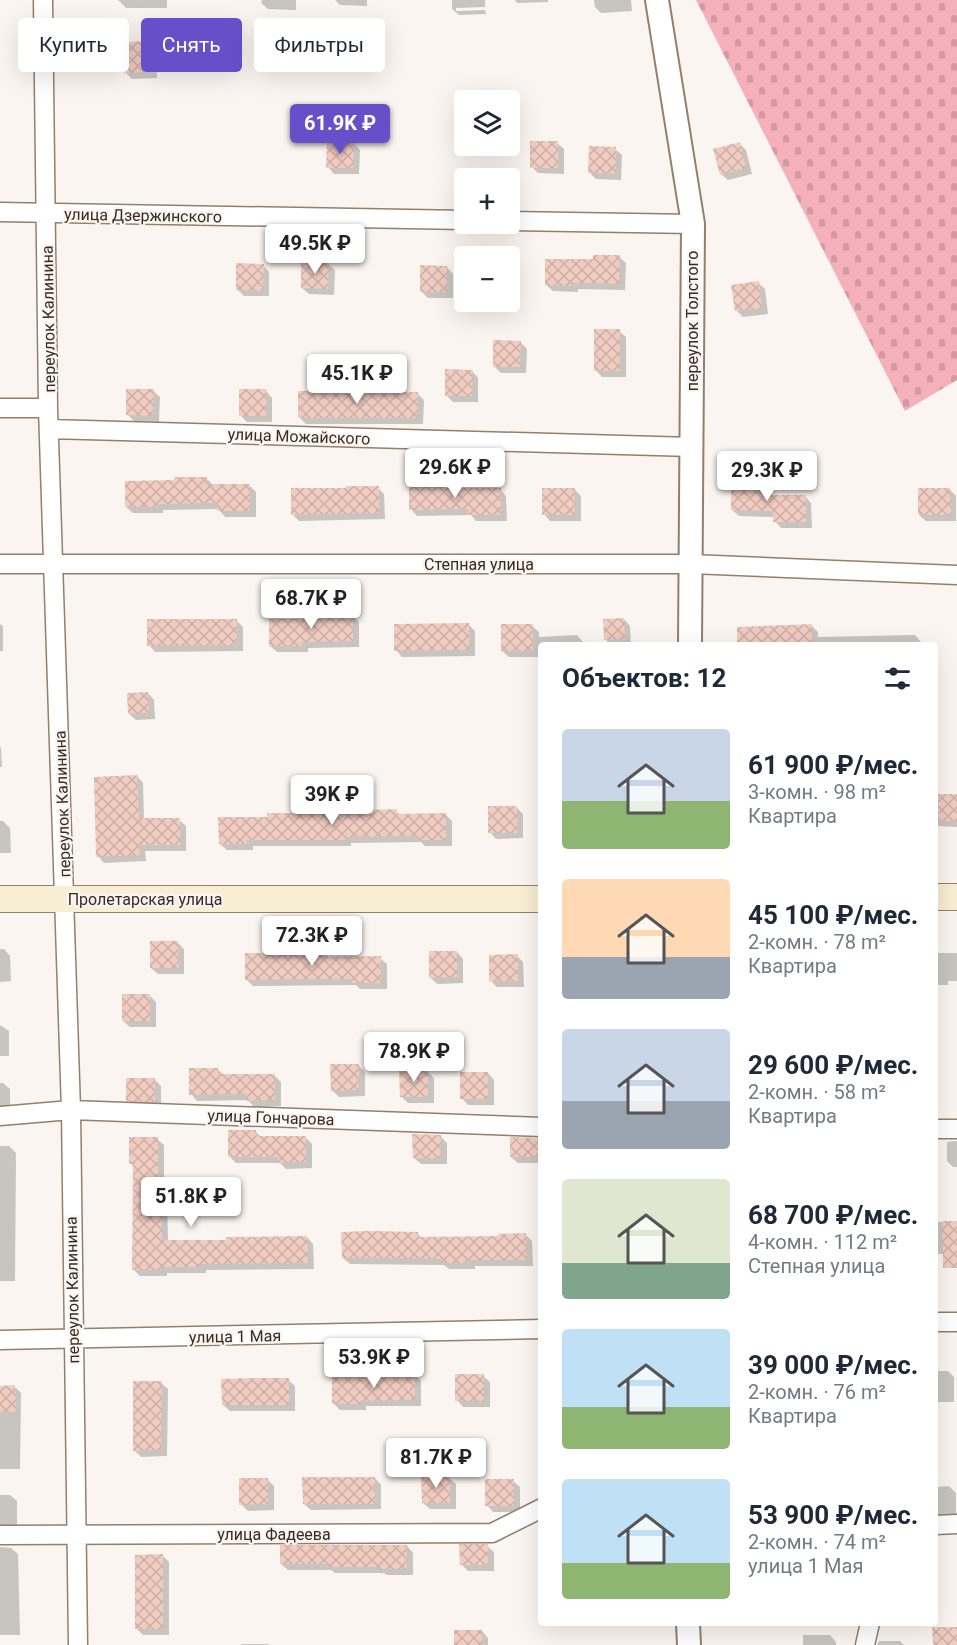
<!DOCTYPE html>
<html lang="ru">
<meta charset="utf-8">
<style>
:root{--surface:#fff;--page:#f6f6f7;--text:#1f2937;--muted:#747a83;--accent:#664fc8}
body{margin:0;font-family:Roboto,sans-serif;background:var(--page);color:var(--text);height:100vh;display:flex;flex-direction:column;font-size:22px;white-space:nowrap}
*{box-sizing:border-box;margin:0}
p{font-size:20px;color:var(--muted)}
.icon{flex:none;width:33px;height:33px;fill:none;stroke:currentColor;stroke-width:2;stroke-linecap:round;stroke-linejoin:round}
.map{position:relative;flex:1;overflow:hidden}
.side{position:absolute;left:538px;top:642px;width:400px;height:984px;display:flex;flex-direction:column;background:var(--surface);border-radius:6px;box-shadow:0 6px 24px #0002}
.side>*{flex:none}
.top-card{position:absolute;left:18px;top:18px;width:430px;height:54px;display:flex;gap:12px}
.controls{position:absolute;left:454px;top:90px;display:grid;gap:12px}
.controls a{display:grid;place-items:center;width:66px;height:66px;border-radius:6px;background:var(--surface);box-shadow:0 6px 24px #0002;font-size:30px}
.price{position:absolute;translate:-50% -51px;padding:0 14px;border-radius:6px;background:#fff;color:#222;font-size:20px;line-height:39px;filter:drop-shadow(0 2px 3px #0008)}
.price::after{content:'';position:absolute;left:50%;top:36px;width:18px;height:14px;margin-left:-9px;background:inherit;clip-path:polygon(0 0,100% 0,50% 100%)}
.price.active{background:var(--accent);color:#fff}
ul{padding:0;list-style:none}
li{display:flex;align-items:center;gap:18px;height:150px;padding:0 24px}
li span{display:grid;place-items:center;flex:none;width:168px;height:120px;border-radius:6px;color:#555}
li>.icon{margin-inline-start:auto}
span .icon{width:72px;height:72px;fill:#fffc;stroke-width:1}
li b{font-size:26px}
h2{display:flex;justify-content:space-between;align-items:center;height:72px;padding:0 24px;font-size:26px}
.tag{padding:0 21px;border-radius:6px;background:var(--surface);box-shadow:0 6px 24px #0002;font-size:21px;line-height:54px}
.tag.active{background:var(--accent);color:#fff}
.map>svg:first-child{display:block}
</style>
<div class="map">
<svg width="957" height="1645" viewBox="0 0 957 1645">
<defs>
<pattern id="cemetery-stones" width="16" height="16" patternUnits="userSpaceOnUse" patternTransform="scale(1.5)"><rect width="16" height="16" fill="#f5b1bb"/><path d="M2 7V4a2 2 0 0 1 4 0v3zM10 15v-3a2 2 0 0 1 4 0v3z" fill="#d398a0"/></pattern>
<pattern id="building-cross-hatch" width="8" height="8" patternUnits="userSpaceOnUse" patternTransform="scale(1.5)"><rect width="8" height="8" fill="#efcbc0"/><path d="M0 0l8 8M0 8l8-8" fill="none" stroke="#ceaea5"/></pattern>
</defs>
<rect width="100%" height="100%" fill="#fbf5f1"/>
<path fill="url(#cemetery-stones)" d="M696,0h261v380l-52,31z"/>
<path fill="#0003" d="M118,0h49v8h-41z
M262,0h34v10l-28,-1 -7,-6z
M335,0h32v6l-27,-1z
M452,0h33v7l-29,1v3l29,-1 1,4 -27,1 -7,-6z
M515,0h33v2l-31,1z
M594,0h37l1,11 -31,2 -6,-6z
M149,43l7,7 1,28 -25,1 -7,-7z
M353,143l7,7 -1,24h-25l-6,-7z
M557,143l7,6v25l-26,-1 -6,-6z
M739,143l7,7 6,24 -24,6 -7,-6z
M615,149l7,6 -1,25 -25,-1 -6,-6z
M619,257l7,6 -1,27 -47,-1v3l-25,-1 -7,-6 48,-24z
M328,264l7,6 -1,25 -25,-1 -7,-6z
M263,265l6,7v24h-25l-7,-7z
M447,267l6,7v24h-25l-7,-7z
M758,283l7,6 3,25 -25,3 -7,-7z
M619,331l7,6v40h-24l-6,-7z
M520,342l7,7 -1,24h-25l-7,-7z
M472,371l6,7v24h-25l-7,-7z
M153,391l7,6 -1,25 -25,-1 -6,-6z
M266,391l6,7v24h-25l-7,-7z
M417,393l7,7 -1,24h-117l-7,-7z
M206,478l7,7h36l7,7v25h-31l-7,-8 -55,1v3h-30l-7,-6 50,-25z
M758,480l6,6v10h41l6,7 1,25h-31l-6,-7v-4l-36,-1 -7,-6z
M441,484l5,6 54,-1 6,7 1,25h-31l-5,-6 -54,1 -6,-7z
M378,488l6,6 1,25 -86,2 -7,-7z
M574,489l7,7v25h-31l-6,-7z
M950,490l6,6v25h-30l-7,-6z
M352,616l7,6v25l-51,1v4h-31l-7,-6 52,-25z
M624,619l6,7 1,19h-20l-6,-6z
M236,620l7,7v24l-88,1 -6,-7z
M0,624l3,2v25h-3z
M468,624l7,7v25l-73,1 -6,-7z
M532,626l7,6v5l38,-2 6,7v3h-41v12h-33l-7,-6z
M812,626l6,6v5l97,-2 6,7v3h-182z
M148,693l6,7 1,19 -19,1 -7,-6z
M0,746l1,2 1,19h-2z
M137,776l6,7 1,37h35l7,6v25h-41l1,10 -42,2 -6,-7z
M936,795h21v32l-21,-1z
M516,807l7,7v24l-27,1 -6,-7z
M396,811l4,4 45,-1 7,7v25h-27l-4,-4 -70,1v3h-98v4h-26l-7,-6z
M0,821h3l7,7 1,25h-11z
M178,943l6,6v25h-26l-7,-6z
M0,949h4l6,7 1,25 -11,1z
M457,952l6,7v24l-26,1 -7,-7z
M936,953h21v28h-9v4h-12z
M325,954l4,4h51l7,6v25h-27l-4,-4 -103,1 -6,-6z
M517,956l6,6 1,25h-27l-6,-6z
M150,996l6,6v25h-26l-7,-6z
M0,1025l9,6v25h-9z
M358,1065l7,7v24l-26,1 -7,-7z
M217,1069l7,6h50l7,7v24l-27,1 -6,-7 -51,1 -6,-7z
M427,1071l7,7v25h-26l-7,-7z
M488,1073l6,7v25h-26l-6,-7z
M154,1079l7,7v22l-27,-1 -6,-7z
M0,1083h3l7,6v22l-10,3z
M256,1132l5,5h44l7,7v24l-26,1 -6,-6h-44l-6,-6z
M440,1136l7,7v21h-26l-7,-6z
M157,1139l7,6v47l3,3 1,47 139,-5 6,7 1,25 -108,1v3h-39v3h-27l-6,-6v-103l-3,-3z
M538,1140l4,4v19h-24l-7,-6z
M957,1141v26h-4l-6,-6v-19z
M0,1146h9l7,7 -1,128h-15z
M936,1222h21v32h-21z
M417,1233l5,5 77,-1 27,-2 6,6 1,25h-58v3h-26l-5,-4 -94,-1 -7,-6z
M936,1371h12l6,6v25h-18z
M414,1375l7,6v25h-55v4h-26l-6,-6 54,-26z
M483,1376l7,6v25h-27l-6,-7z
M288,1380l7,6v25h-65l-7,-6z
M161,1383l7,6 -1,67 -26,1 -7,-7z
M0,1387h15l6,6 -1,76h-20z
M375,1478l6,7v24l-70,1 -7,-6z
M449,1478l7,6v25h-26l-7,-6z
M267,1479l7,7v24l-26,1 -7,-7z
M513,1481l7,6v25h-27l-6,-7z
M949,1486l7,7v25h-20v-31z
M0,1495h10l7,6v29l-17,3z
M407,1546l6,7v22h-26l-3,-2h-49l-4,-3h-43l-7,-6z
M487,1546l7,6v19h-26l-7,-7z
M0,1547l11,1 7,6 2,81h-20z
M163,1556l6,6v73h-26l-7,-7z
M768,1623h29v3h-26z
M482,1631l6,7v7h-32z
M803,1635h27l6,7v3h-33z
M879,1641h21l4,4h-27z
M241,1644h27l1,1h-28z"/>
<path fill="url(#building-cross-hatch)" d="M150,41l1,31 -27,1 -1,-31z
M327,141l27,1 -1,26h-27z
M530,141h28v27h-28z
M740,142l6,26 -26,7 -7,-26z
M589,146l27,1 -1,27 -27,-1z
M593,255h27l-1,29 -47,-1v3l-27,-1v-26h48z
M301,262h28l-1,27 -27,-1z
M236,263l28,1 -1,27 -27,-1z
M420,265l27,1v26h-27z
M759,281l3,27 -27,3 -4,-26z
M594,329h26v42h-26z
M493,340l28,1 -1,26h-27z
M445,369l28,1 -1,26h-27z
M126,389h28l-1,27 -27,-1z
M239,389h28l-1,27h-27z
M298,391l120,1 -1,26h-119z
M174,477h33v7h43v27h-33v-8l-60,1v3h-32v-26l49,-1z
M731,478h27v17h48v27h-33v-11l-42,-1z
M409,483h32v5h60v27h-33v-6l-59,1z
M346,486h33v27l-88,2v-27h55z
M542,488h33v27h-33z
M918,488h32l1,27h-33z
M353,614v27l-51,1v4h-33v-27h51v-4z
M624,618l1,21 -21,1 -1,-21z
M147,619h90v26l-90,1z
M469,623v27l-75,1v-27z
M501,624h32v27h-32z
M812,624v21h-75v-18z
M148,692l1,21 -21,1 -1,-21z
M137,775l2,43h41v27h-41l1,10 -44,2 -2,-80z
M936,794h21v27h-21z
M488,806h29v27h-29z
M397,809v5l49,-1v27h-29v-4l-72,1v3h-98v4h-28l-1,-27h49v-4h101v-3z
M150,941h28l1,27h-29z
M429,951h28v26l-28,1z
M245,953h81v4l55,-1v27h-29v-4l-107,1z
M518,954v27h-29v-26z
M122,994h28v27h-28z
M330,1064h29v26l-28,1z
M189,1068h29v6h57v26l-29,1v-7l-57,1z
M399,1070h29v27h-28z
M460,1072h28v27h-28z
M126,1078h29v24l-29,-1z
M228,1130h28v6h50v26l-28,1v-6h-50z
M412,1134l29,1v23h-28z
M129,1137h29v50h3l1,53h64v-3l81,-1 1,27 -108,1v3h-39v3h-29l1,-106h-4z
M510,1137l28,1 1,19h-29z
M942,1221h15v47h-14z
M370,1231l48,1v5l80,-1v-2l28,-1 1,27h-58v3h-28v-4l-99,-1 -1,-26z
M386,1373h29v27l-55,1v3h-28v-27h54z
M455,1374h29v27h-29z
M260,1378h29v27h-67l-1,-26z
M133,1381h29l-1,69 -28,1z
M15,1385l1,27h-16v-26z
M421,1476h29v27h-28z
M302,1477h73v27h-72z
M239,1478h29v26l-29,1z
M485,1479h29v27h-29z
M459,1544h29v21h-28z
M280,1545h127v24h-28v-2h-52v-3h-47z
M163,1554v75h-28v-74z
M932,1627h25v18h-24z
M454,1630h28l1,15h-29z"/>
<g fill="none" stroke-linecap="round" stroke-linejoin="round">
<defs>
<path id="minor" d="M43,0l5,408 23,702 7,535
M0,212l465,8
M510,221l183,3
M0,408h48
M49,429l643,18
M0,564h691l266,11
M0,1116l71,-6 471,17
M936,1129h21
M936,1322h21
M0,1340l542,-11
M936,1525l21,-1
M0,1535l492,-2 50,-25
M865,1645l5,-22"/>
<path id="tertiary" d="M657,0l36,224 -3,421
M688,1623l1,22"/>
<path id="secondary" d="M936,897h21
M0,899h542"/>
</defs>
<use href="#minor" stroke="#967e68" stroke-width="21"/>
<use href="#tertiary" stroke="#967e68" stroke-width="26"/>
<use href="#secondary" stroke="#967e68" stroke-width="28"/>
<use href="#minor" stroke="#fff" stroke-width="18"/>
<use href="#tertiary" stroke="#fff" stroke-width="22"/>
<use href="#secondary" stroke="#f8eed3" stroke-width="26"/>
</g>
<g text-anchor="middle" stroke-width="4.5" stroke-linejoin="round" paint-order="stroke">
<g font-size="16" fill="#362b22" stroke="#fbf5f1">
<text transform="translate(143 215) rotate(1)" y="6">улица Дзержинского</text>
<text transform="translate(48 319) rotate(-91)" y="6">переулок Калинина</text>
<text transform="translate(692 321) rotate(-90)" y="6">переулок Толстого</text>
<text transform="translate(299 436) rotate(2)" y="6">улица Можайского</text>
<text x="479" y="570">Степная улица</text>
<text transform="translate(62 804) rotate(-92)" y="6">переулок Калинина</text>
<text x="145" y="905">Пролетарская улица</text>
<text transform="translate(271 1117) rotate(2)" y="6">улица Гончарова</text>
<text transform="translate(72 1290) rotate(-91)" y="6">переулок Калинина</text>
<text transform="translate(235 1336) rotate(-1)" y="6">улица 1 Мая</text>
<text x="274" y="1540">улица Фадеева</text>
</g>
</g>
</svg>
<div class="controls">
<a><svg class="icon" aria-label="layers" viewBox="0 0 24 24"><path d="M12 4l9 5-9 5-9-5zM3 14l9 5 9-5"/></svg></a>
<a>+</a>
<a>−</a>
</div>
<b class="price active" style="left:340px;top:155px">61.9K ₽</b>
<b class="price" style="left:315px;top:275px">49.5K ₽</b>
<b class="price" style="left:357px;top:405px">45.1K ₽</b>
<b class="price" style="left:455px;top:499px">29.6K ₽</b>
<b class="price" style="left:767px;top:502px">29.3K ₽</b>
<b class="price" style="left:311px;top:630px">68.7K ₽</b>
<b class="price" style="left:332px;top:826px">39K ₽</b>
<b class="price" style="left:312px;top:967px">72.3K ₽</b>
<b class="price" style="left:414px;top:1083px">78.9K ₽</b>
<b class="price" style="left:191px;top:1228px">51.8K ₽</b>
<b class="price" style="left:374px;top:1389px">53.9K ₽</b>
<b class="price" style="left:436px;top:1489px">81.7K ₽</b>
<div class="top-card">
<a class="tag">Купить</a>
<a class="tag active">Снять</a>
<a class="tag">Фильтры</a>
</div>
<section class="side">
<h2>Объектов: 12<svg class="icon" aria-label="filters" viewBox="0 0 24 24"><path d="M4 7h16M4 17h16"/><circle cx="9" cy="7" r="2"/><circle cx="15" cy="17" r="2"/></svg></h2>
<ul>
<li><span style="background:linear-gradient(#c9d6e8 60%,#8fb573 0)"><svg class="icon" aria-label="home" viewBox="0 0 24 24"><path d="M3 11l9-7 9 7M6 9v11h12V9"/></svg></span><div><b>61 900 ₽/мес.</b><p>3-комн. · 98 m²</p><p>Квартира</p></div></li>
<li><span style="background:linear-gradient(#ffd9b3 65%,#9aa5b1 0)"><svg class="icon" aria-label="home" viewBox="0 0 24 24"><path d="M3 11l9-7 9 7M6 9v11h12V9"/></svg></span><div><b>45 100 ₽/мес.</b><p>2-комн. · 78 m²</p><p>Квартира</p></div></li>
<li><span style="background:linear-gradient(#c9d6e8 60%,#9aa5b1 0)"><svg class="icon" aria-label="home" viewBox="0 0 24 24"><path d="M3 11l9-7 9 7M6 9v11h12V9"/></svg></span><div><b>29 600 ₽/мес.</b><p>2-комн. · 58 m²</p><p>Квартира</p></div></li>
<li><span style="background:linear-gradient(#dfe7d0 70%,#7fa58c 0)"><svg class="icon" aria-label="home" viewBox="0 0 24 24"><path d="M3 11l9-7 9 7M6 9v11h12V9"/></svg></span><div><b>68 700 ₽/мес.</b><p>4-комн. · 112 m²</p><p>Степная улица</p></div></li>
<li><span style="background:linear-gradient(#bfe0f5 65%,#8fb573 0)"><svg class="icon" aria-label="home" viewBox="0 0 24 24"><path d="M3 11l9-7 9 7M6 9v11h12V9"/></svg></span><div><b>39 000 ₽/мес.</b><p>2-комн. · 76 m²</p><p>Квартира</p></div></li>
<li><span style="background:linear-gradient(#bfe0f5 70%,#8fb573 0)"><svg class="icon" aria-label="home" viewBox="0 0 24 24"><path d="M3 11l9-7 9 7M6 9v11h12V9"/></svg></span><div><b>53 900 ₽/мес.</b><p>2-комн. · 74 m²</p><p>улица 1 Мая</p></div></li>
</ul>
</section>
</div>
